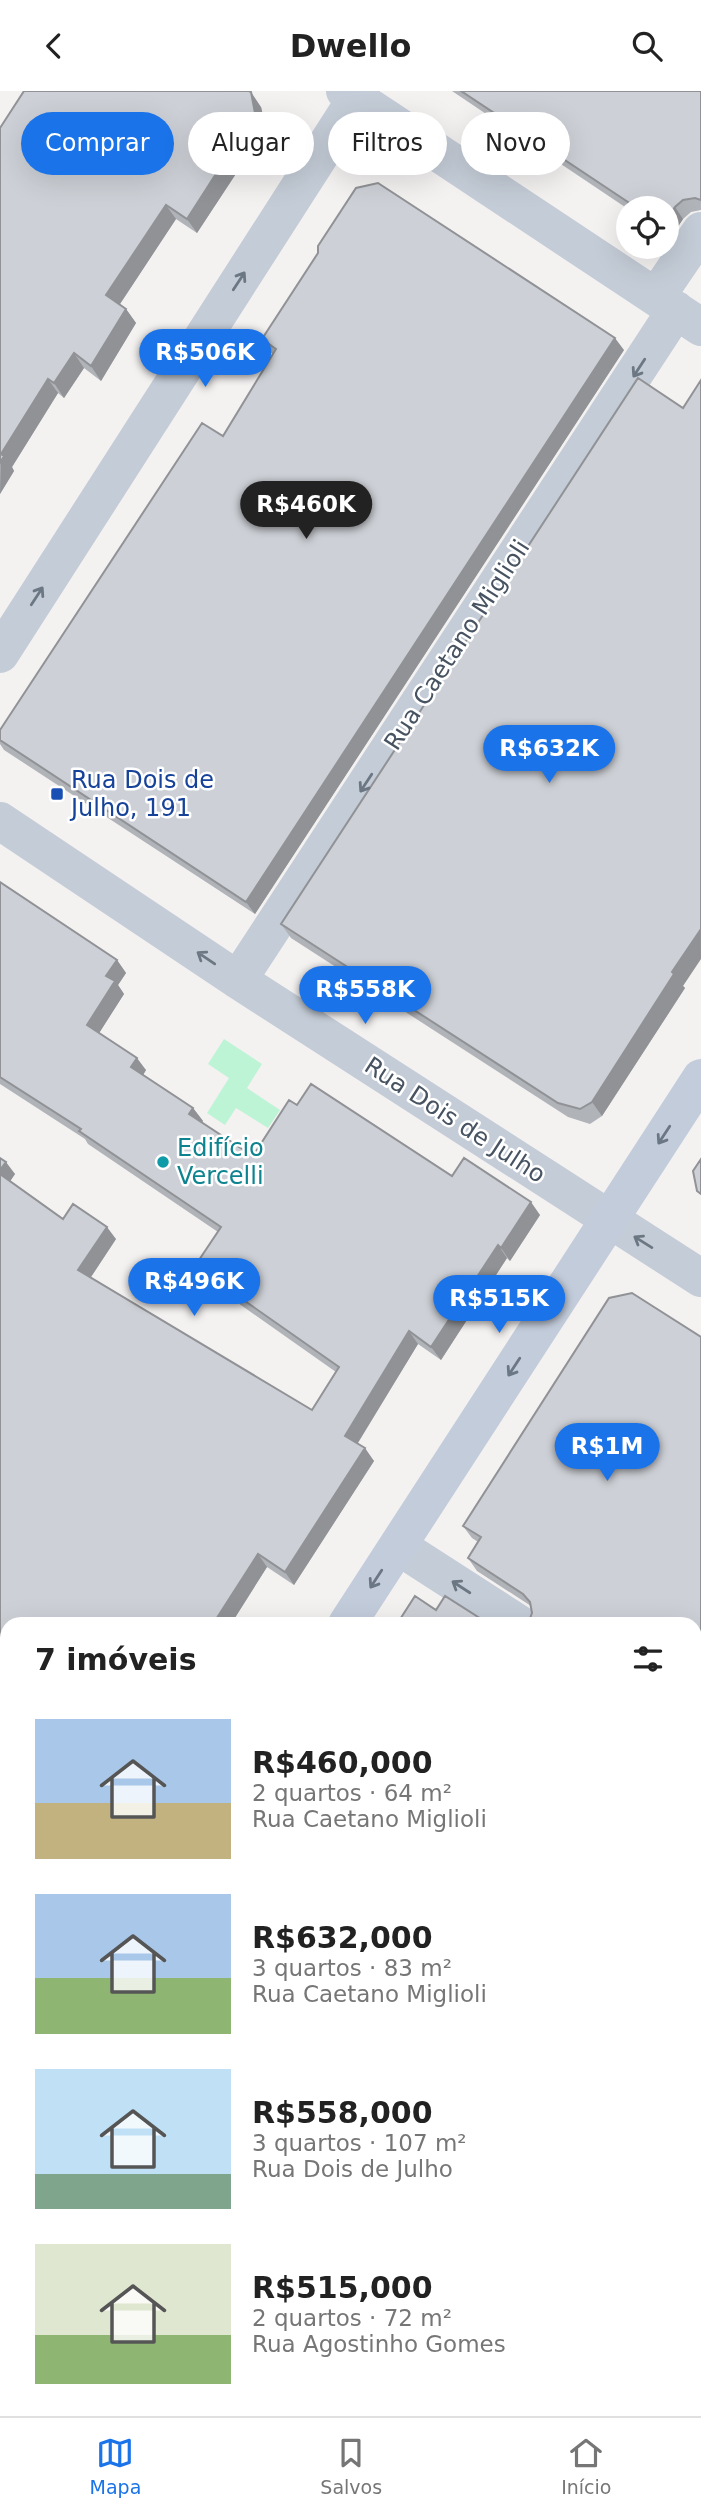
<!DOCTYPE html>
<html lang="pt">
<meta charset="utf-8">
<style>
:root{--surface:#fff;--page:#f6f6f6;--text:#222;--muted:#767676;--line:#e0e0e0;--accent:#1a73e8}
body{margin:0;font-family:"DejaVu Sans",sans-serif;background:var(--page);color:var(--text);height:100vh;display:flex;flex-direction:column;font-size:26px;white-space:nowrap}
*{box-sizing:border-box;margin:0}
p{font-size:23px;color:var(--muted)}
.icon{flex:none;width:38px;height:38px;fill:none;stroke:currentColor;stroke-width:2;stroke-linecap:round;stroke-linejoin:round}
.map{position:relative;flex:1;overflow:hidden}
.panel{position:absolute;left:0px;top:1526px;width:702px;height:800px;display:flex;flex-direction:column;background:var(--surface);border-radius:21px 21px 0 0;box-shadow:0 7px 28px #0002}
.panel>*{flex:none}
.banner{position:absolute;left:21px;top:21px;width:660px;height:63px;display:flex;gap:14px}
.tools{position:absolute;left:616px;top:105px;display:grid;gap:14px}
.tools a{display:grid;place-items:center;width:63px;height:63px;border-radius:50%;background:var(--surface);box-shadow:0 7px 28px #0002;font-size:35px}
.price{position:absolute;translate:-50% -60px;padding:0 16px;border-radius:24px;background:var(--accent);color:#fff;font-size:23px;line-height:46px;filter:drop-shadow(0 2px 4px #0008)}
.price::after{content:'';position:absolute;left:50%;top:42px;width:21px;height:16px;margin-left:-10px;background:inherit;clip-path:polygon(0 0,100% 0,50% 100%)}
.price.selected{background:#222;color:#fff}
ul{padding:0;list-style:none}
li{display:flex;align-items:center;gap:21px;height:175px;padding:0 35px}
li span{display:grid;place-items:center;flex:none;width:196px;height:140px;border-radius:0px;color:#555}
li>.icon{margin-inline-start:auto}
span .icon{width:84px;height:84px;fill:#fffc;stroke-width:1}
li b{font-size:30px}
h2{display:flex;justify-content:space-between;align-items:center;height:84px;padding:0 35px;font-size:30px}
.chip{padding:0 24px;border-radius:32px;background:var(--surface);box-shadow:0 7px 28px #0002;font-size:24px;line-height:63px}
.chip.selected{background:var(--accent);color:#fff}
header{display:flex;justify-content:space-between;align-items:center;height:91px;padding:0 35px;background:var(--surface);font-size:32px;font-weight:700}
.menu{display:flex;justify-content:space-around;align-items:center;height:98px;border-top:2px solid var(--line);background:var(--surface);font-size:19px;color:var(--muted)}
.menu a{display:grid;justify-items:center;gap:4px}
.menu .selected{color:var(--accent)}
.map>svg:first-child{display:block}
</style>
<header><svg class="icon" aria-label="back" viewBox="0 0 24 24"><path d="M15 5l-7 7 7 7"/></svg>Dwello<svg class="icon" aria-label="search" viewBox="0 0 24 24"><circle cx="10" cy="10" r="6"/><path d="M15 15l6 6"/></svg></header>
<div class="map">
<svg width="701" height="2325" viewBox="0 0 701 2325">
<rect width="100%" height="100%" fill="#f4f1f1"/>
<path fill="#bdf4d6" d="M224,948l38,25 -15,24 33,22 -12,18 -32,-20 -11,17 -18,-12 22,-35 -21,-14z"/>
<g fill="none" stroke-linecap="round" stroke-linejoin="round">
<path stroke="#c4ccd7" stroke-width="38" d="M345,0l356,236
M656,206l45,-66
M0,563l361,-563
M0,730l238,159 463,298
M238,889l438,-670
M398,1455l121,78
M695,1647l6,4
M0,1669l7,5
M0,1995l7,4
M695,2118l6,4
M380,2325l4,-6"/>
<path stroke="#c3ccdb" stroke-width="38" d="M347,1533l354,-546
M0,2065l7,-11"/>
</g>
<path fill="#b0b3b8" d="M452,0h249v119l-10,2 -8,7 -12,18 -4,-3v-26l-39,1z
M261,16l5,21 -69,105 -21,-14 -56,85 6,5 10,14 -35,58 -17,-13 -20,30 -6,-5 -46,74 2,4 -14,23v-366z
M262,248l362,11 -369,564 -251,-164 -4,-6v-14l223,-294 50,-82 -3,-2z
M0,791l117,78 9,13 -8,12 6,9 -25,39 47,37 -3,5 50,33 10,13 -1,1 51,34 44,-51 243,110 -30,46 -3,-3 -66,102 -23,-16 -60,99 16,18 -80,124 -27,-18 -36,57h-224v72l-7,-5v-533l15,16 -5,7 53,38 53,20 -25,38 221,133 24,-38 -132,-93 -9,-13 23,-34 -130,-88 -3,-5 -85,-55z
M281,833l402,62 2,2 -83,128 -12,8 -22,-7 -277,-179z
M701,1246v381l-6,-2v-92l-166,-1 3,-10 -1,-7 -54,-35 -9,-13 10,-16 -6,-4 -9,-12z
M695,1696l6,4v323l-6,-4z
M0,1735l7,5v188l-7,-4z"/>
<path fill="#909296" d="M251,1l10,15 5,21 -69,105 -10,-14z
M166,114l10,14 -60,91 -10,-15z
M675,116l8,12 -12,18 -4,-5v-13z
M126,218l10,14 -35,58 -10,-15z
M615,247l9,12 -369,564 -9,-12z
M74,262l10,15 -20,30 -10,-15z
M48,288l10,14 -46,74 2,4 -14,23 1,-40z
M701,838v30l-18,27 2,2 -83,128 -10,-14 80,-130z
M117,869l9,13 -8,12 6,9 -28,44 -9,-13 19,-49z
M137,967l9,12 -6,10 -9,-13z
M193,1017l10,13 -5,6 -9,-13z
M6,1071l9,12 -8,12 -7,-10v-6z
M531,1111l9,13 -30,46 -9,-13z
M107,1136l9,12 -29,44 -9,-13z
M498,1154l9,13 -66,102 -10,-13z
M409,1240l9,13 -64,105 -9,-13z
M365,1357l9,13 -80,124 -9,-13z
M258,1463l9,13 -36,57h-18z
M351,2319h9l-2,6h-4z"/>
<path fill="#cdd0d6" stroke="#909296" stroke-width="2" d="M24,0h225l2,1 4,21 -68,106 -21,-14 -60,90 20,14 -35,57 -17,-13 -20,30 -6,-4 -47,75 3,2 -4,7v-335z
M461,0h240v109l-6,-2 -12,2 -8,7 -8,12v-11h-30z
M378,92l237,155 -369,564 -246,-162v-10l202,-307 21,13 53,-87 -14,-10 56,-86v-7l38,-58z
M638,287l45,30 18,-28v549l-29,43 2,2 -82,128 -12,7 -22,-6 -277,-179z
M0,791l117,78 -11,16 9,5 -28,44 50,33 -6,9 62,41 -4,6 64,42 36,-56 8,5 14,-21 141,92 12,-18 67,44 -30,46 -3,-3 -67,102 -22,-16 -64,105 20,12 -80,124 -27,-18 -45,70h-206v65l-7,-5v-510l63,45 10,-15 34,23 -29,43 234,140 27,-43 -144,-101 26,-39 -142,-96 2,-2 -81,-52z
M0,1067l6,4 -6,8z
M701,1068v35l-4,-3 -4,-20z
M632,1202l69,44v372l-6,-2v-83h-167l4,-11 -2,-11 -7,-8 -55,-36 13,-21 -18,-11 146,-228z
M415,1505l21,14 9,-14 44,28h-92z
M695,1696l6,4v316l-6,-4z
M0,1735l7,5v175l-3,4 -4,-2z
M7,2181v138h344l3,6h-354v-133z
M695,2186l6,4v135h-312l3,-6h303z"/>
<defs><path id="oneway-shaft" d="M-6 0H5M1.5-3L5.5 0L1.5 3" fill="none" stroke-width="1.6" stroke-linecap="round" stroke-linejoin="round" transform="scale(1.75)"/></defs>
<g stroke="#6c7784">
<use href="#oneway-shaft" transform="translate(239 190) rotate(-57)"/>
<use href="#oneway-shaft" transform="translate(639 277) rotate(123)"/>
<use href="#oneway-shaft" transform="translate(37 505) rotate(-57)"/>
<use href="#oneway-shaft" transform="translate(366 692) rotate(123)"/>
<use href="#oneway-shaft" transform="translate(206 867) rotate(-146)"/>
<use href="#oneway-shaft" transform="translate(643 1151) rotate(-148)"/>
<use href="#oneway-shaft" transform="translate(461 1496) rotate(-147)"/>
</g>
<g stroke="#6c7786">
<use href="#oneway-shaft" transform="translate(664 1044) rotate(123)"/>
<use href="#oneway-shaft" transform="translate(514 1276) rotate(123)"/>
<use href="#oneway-shaft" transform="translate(376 1488) rotate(123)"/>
</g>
<rect fill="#1a4fb4" stroke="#fff" stroke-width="2.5" x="50" y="696" width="14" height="14" rx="3.5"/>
<circle fill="#0f9aa8" stroke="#fff" stroke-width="2.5" cx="163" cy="1071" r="7"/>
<g text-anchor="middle" stroke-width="5" stroke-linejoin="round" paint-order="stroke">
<g font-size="24" fill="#475361" stroke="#fff">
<text transform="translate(457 554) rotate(-57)" y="8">Rua Caetano Miglioli</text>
<text transform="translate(455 1029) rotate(33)" y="8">Rua Dois de Julho</text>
</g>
<g font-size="24" fill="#164399" stroke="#fff" text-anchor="start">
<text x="71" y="697">Rua Dois de<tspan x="71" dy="28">Julho, 191</tspan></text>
</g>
<g font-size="24" fill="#0d838f" stroke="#fff" text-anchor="start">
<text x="177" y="1065">Edifício<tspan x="177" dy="28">Vercelli</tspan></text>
</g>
</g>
</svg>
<div class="tools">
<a><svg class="icon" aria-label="locate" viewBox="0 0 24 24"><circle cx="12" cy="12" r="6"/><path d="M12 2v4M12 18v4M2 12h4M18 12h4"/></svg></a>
</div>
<b class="price" style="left:205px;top:298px">R$506K</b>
<b class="price selected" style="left:306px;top:450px">R$460K</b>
<b class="price" style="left:549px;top:694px">R$632K</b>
<b class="price" style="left:365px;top:935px">R$558K</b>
<b class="price" style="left:194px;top:1227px">R$496K</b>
<b class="price" style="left:499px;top:1244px">R$515K</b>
<b class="price" style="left:607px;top:1392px">R$1M</b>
<div class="banner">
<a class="chip selected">Comprar</a>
<a class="chip">Alugar</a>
<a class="chip">Filtros</a>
<a class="chip">Novo</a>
</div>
<section class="panel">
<h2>7 imóveis<svg class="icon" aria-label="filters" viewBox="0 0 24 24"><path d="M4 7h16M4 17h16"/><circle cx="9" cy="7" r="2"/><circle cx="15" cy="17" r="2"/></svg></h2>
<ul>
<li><span style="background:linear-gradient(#a9c7e8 60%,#c2b280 0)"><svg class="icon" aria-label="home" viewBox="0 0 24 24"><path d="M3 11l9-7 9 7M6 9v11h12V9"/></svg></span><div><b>R$460,000</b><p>2 quartos · 64 m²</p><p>Rua Caetano Miglioli</p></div></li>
<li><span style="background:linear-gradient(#a9c7e8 60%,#8fb573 0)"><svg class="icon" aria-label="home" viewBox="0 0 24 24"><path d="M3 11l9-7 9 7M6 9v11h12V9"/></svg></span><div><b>R$632,000</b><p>3 quartos · 83 m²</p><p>Rua Caetano Miglioli</p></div></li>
<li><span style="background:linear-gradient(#bfe0f5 75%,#7fa58c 0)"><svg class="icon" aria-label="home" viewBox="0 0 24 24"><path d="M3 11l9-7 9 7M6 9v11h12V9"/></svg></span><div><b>R$558,000</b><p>3 quartos · 107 m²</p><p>Rua Dois de Julho</p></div></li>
<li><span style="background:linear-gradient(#dfe7d0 65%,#8fb573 0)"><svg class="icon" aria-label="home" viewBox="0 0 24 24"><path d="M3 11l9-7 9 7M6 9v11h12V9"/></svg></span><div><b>R$515,000</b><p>2 quartos · 72 m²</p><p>Rua Agostinho Gomes</p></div></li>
</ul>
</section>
</div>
<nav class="menu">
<a class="selected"><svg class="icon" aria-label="map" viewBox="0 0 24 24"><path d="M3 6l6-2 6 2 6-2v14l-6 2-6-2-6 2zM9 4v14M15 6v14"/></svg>Mapa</a>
<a><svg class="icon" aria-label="saved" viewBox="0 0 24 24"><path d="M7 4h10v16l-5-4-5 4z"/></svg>Salvos</a>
<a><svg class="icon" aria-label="home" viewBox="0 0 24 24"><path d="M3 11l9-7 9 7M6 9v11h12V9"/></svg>Início</a>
</nav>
